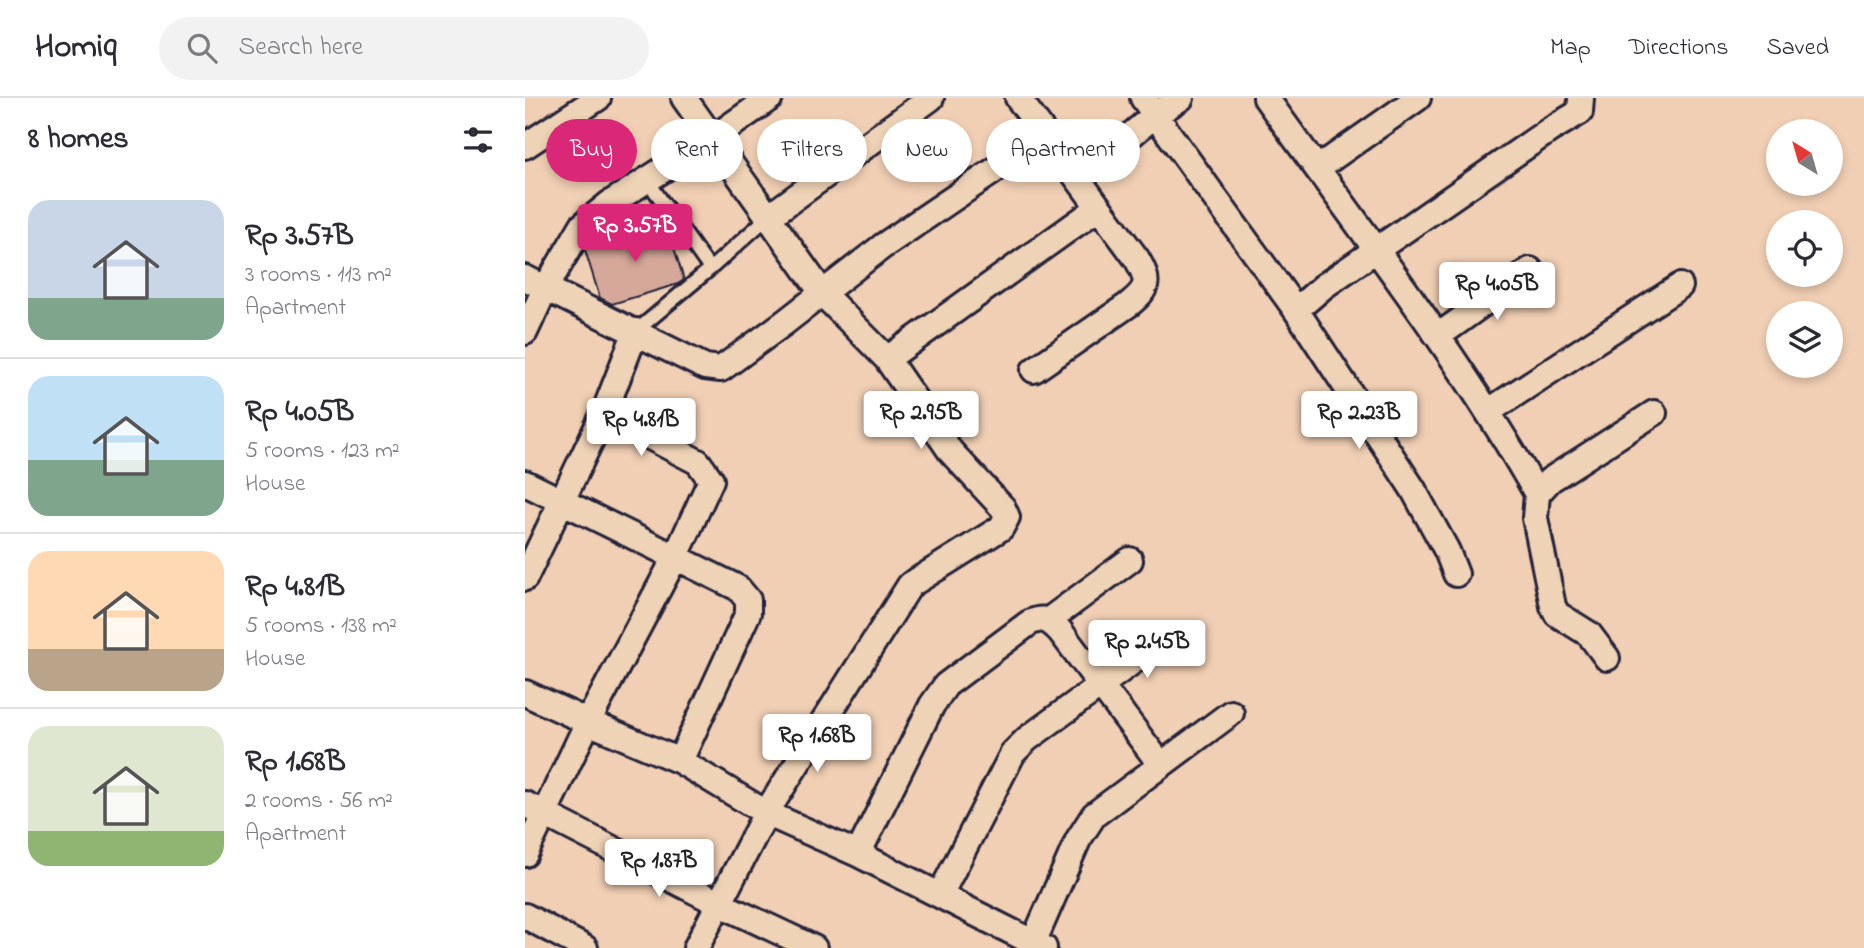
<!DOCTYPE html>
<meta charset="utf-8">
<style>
:root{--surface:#fff;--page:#f2f2f3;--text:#2b2b33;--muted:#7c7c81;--line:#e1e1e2;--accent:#db2777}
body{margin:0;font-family:"Indie Flower",sans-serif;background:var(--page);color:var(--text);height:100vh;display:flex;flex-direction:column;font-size:26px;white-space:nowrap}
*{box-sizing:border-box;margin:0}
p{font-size:23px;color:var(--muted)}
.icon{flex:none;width:38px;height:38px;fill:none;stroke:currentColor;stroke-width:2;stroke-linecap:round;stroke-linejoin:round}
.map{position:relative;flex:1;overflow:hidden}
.sheet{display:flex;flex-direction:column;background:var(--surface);width:525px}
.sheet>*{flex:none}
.guide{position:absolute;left:21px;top:21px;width:665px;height:63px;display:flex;gap:14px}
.needle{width:46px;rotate:323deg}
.controls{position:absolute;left:1241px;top:21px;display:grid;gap:14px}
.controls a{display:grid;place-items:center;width:77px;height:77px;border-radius:50%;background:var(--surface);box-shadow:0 4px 10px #0003;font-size:35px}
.price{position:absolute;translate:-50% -60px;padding:0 16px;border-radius:7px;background:#fff;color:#222;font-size:23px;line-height:46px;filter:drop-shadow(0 2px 4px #0008)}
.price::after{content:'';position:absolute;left:50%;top:42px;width:21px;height:16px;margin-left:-10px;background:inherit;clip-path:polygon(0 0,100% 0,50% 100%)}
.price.current{background:var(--accent);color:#fff}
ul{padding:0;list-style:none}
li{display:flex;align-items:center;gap:21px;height:175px;padding:0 28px}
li+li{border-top:2px solid var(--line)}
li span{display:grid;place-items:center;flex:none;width:196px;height:140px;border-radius:21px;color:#555}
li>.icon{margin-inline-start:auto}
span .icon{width:84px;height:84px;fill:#fffc;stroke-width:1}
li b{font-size:30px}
h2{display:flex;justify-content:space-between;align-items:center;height:84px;padding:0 28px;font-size:30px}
.chip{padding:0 24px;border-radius:32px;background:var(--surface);box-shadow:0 4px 10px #0003;font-size:24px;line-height:63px}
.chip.current{background:var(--accent);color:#fff}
header{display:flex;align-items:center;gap:42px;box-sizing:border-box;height:98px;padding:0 35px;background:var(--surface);border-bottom:2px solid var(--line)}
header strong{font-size:33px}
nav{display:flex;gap:38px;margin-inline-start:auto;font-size:24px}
.search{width:490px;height:63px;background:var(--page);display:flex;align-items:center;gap:18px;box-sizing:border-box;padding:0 24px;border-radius:38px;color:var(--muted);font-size:26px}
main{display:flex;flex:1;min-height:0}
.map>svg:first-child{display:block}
</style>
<header>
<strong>Homiq</strong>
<div class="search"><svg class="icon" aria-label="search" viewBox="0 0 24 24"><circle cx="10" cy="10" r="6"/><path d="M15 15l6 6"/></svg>Search here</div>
<nav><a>Map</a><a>Directions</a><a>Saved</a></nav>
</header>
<main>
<section class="sheet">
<h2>8 homes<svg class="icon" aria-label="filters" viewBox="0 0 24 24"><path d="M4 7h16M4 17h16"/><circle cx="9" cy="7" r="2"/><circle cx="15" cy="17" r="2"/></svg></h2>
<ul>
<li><span style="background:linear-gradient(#c9d6e8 70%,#7fa58c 0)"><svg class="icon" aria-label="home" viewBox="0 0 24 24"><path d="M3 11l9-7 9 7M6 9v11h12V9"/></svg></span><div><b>Rp 3.57B</b><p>3 rooms · 113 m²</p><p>Apartment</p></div></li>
<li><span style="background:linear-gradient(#bfe0f5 60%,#7fa58c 0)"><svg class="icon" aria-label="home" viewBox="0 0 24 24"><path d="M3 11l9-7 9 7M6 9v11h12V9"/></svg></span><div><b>Rp 4.05B</b><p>5 rooms · 123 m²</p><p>House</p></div></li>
<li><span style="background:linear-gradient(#ffd9b3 70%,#b9a48a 0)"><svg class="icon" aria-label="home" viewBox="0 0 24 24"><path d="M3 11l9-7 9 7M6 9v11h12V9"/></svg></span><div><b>Rp 4.81B</b><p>5 rooms · 138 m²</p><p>House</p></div></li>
<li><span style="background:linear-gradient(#dfe7d0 75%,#8fb573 0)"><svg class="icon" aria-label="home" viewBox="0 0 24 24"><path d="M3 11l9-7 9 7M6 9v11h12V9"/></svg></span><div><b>Rp 1.68B</b><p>2 rooms · 56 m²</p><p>Apartment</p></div></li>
</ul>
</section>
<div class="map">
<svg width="1339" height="850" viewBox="0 0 1339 850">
<rect width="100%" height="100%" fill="#f1cfb4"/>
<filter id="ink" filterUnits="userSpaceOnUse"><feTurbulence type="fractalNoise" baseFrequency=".0143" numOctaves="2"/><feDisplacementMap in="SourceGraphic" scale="14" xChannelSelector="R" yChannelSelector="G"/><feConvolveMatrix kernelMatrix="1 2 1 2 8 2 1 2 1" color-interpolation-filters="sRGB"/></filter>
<g filter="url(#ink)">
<path fill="#d5a899" stroke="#22223b" stroke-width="2" d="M141,124l18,58 -6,4 -66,20 -12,-6 -15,-48 3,-4z"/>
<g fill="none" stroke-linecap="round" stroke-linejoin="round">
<defs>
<path id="lane" d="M185,171l57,-51
M111,233l74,-62 -63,-89"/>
<path id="street" d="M159,0l139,196 64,65 64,93 52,56 4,9 -6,11 -91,57 -144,228 -70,135
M493,0l119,161c13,23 12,29 -9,46l-94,65
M618,0l153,212 28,-24 227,-157 29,-17 1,-14
M741,0c93,130 193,257 271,396l13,-14 104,-67
M0,48l73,-48
M793,70l100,-70
M553,81l77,-64 26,-17
M242,120l164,-120
M0,180l180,89 16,2 63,-46 99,-77 162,-110
M771,212l117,179 34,62 9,23
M0,234l20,-43 37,-63 27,-22 104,-66 57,-40
M913,238l92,-66
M362,261l211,-151
M964,313l191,-125
M79,315l94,49 13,18 -35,76 -88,166 92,39 86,52 92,41 186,94
M0,385l213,105 10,12v13l-68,148
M1012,396l-2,24 18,88 4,8 32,20 18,24
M0,480l79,-165 32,-82
M524,522l81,-60
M0,595l63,29 -63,132
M0,706l193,99 96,45
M333,756l74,-149 14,-20 83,-62c15,-7 20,-3 31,8l101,134
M415,797l73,-142 14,-14 138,-101
M0,818l60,32
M508,845l45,-103 16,-25 137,-102"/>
</defs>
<use href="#lane" stroke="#22223b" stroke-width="18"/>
<use href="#street" stroke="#22223b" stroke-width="30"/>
<use href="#lane" stroke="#efd3b6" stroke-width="12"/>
<use href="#street" stroke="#efd3b6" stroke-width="24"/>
</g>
</g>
</svg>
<div class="controls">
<a><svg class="needle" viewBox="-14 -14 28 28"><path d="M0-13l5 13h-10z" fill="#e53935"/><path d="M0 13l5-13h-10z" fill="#7c7c81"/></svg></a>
<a><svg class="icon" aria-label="locate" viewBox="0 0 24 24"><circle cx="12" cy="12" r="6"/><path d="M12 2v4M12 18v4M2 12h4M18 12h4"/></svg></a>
<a><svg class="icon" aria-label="layers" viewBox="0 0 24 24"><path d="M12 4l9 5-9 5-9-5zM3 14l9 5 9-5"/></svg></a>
</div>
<b class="price current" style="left:110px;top:166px">Rp 3.57B</b>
<b class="price" style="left:972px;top:224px">Rp 4.05B</b>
<b class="price" style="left:396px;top:353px">Rp 2.95B</b>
<b class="price" style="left:834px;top:353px">Rp 2.23B</b>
<b class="price" style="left:116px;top:360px">Rp 4.81B</b>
<b class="price" style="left:622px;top:582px">Rp 2.45B</b>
<b class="price" style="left:292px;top:676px">Rp 1.68B</b>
<b class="price" style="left:134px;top:801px">Rp 1.87B</b>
<div class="guide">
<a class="chip current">Buy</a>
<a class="chip">Rent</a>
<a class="chip">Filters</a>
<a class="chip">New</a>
<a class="chip">Apartment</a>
</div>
</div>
</main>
